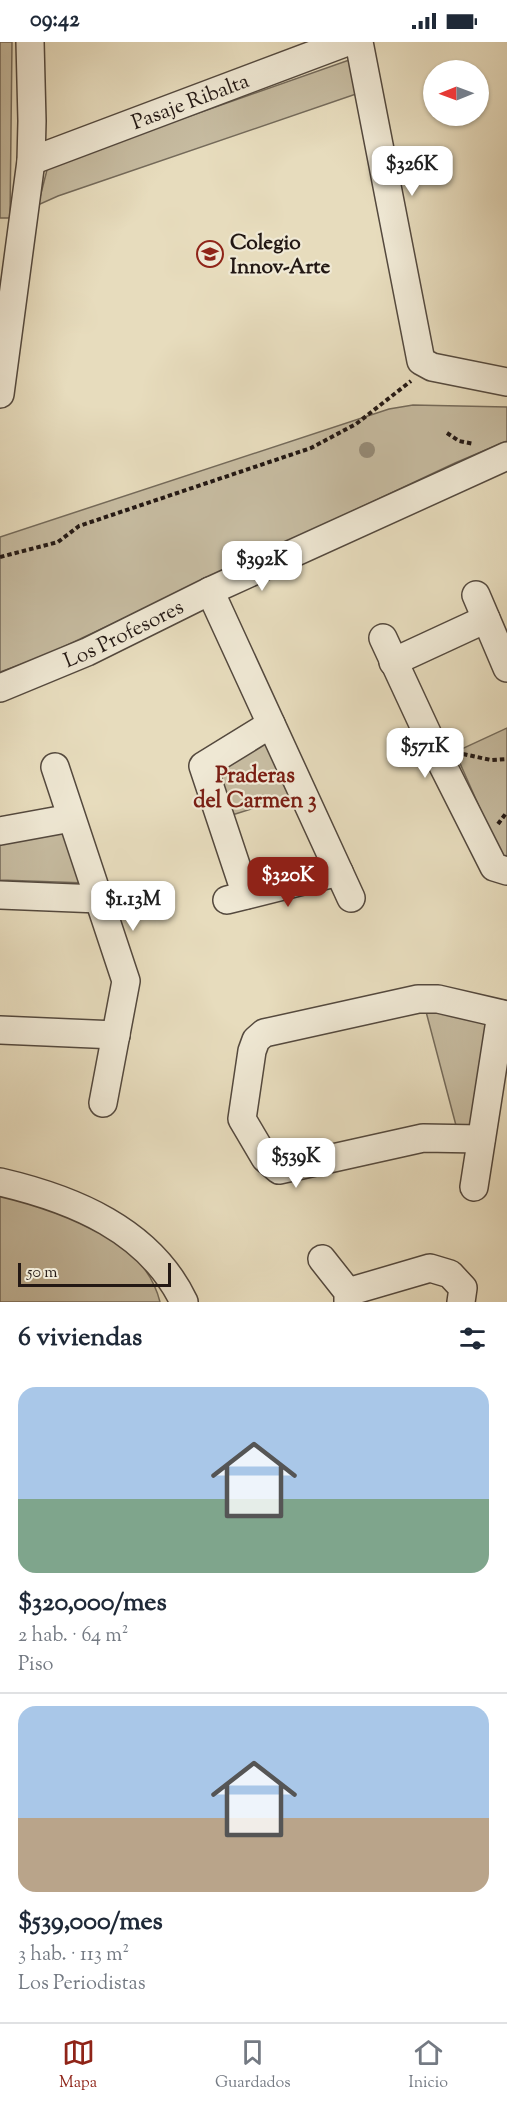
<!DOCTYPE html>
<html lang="es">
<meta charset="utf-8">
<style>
:root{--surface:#fff;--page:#f2f2f3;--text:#1f2937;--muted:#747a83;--line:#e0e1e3;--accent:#8f2418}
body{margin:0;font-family:"Sorts Mill Goudy",serif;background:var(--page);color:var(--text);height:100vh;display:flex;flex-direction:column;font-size:22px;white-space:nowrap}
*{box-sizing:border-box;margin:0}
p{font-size:20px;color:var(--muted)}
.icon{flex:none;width:33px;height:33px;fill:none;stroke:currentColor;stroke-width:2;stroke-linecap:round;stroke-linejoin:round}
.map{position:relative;height:1260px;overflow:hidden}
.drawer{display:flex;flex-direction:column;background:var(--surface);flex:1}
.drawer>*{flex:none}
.needle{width:39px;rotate:269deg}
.controls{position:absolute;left:423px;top:18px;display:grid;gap:12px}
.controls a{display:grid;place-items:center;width:66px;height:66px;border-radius:50%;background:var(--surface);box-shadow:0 2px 4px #0004;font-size:30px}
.scale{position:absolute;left:18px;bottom:15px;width:153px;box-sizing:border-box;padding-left:6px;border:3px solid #231814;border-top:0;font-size:16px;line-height:21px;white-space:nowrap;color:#231814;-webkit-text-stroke:4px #efe8d4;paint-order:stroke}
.price{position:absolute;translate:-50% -51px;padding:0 14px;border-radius:12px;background:#fff;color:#222;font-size:20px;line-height:39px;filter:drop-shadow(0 2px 3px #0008)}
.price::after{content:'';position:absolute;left:50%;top:36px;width:18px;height:14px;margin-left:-9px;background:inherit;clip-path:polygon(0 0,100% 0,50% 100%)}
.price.current{background:var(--accent);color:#fff}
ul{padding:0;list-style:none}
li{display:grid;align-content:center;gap:12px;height:318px;padding:0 18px}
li+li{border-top:2px solid var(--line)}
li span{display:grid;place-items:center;height:186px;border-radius:18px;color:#555}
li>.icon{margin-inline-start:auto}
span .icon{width:108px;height:108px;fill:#fffc;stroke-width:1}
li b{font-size:26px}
h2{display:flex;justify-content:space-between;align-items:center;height:72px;padding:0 18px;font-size:26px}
.status{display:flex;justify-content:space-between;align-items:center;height:42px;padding:0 30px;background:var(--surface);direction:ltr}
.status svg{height:16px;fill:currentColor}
.tabs{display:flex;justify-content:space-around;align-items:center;height:84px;border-top:2px solid var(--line);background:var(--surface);font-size:16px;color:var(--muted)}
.tabs a{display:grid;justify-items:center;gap:3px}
.tabs .current{color:var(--accent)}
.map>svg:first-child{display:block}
</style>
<div class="status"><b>09:42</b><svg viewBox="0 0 49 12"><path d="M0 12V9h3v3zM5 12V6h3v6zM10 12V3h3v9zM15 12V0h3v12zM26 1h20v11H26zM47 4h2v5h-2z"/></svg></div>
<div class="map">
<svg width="507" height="1260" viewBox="0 0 507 1260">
<rect width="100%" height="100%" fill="#e7dcbd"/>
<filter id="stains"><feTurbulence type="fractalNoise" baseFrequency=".00333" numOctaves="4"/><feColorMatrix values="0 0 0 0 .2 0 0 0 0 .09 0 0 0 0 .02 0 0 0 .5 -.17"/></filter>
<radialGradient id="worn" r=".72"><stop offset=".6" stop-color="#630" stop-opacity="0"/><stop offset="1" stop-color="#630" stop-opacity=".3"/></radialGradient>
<path fill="#c6bba0" stroke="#746a5a" stroke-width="1.5" d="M0,0h12l-2,176h-10z
M352,17l7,34 -301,103 -20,9 10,-39z
M413,363l94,2v34l-52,22 -411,193 -44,16v-135l389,-128z
M507,686v130l-6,-2 -46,-104z
M266,697l27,57 -61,19 -16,-44z
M69,786l17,55 -86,-3v-40z
M424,962l71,13 -18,117 -19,-1z
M0,1152c59,19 143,39 160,108h-160z"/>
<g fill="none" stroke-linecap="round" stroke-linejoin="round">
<defs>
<g id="minor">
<path d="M359,0l62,319 11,6 75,15"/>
<path id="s1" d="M31,119l316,-119"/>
<path d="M0,352l31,-233 1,-40 -2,-79"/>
<path d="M210,549l141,307"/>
<path d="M476,553l31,73"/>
<path d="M383,596l52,112 59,117 13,4"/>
<path d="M393,620l93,-43"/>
<path id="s2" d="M0,646l87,-36 123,-61 297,-135"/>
<path d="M55,725l71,214 -23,122"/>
<path d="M0,789l71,-13"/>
<path d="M0,853l99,4"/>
<path d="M246,853l-43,-129 68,-42"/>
<path d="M227,858l112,-28"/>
<path d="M0,988l116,5"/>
<path d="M481,1097l-58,-1 -144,32 -14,-12 -23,-39 10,-68 4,-11 8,-7 154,-34h20l69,16"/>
<path d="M0,1140c73,17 150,48 184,120"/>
<path d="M474,1145l27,-173"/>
<path d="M322,1217l26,33v10"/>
<path d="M348,1250l82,-24 20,6 13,14 -2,14"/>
</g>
</defs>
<use href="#minor" stroke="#54493e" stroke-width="30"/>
<path stroke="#231814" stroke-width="4" stroke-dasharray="4.5 3" stroke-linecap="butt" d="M447,391l12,8 15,3
M0,515l58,-15 21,-16 232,-78 45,-24 55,-43
M463,712l28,6 16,-1
M498,782l9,-12"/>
<use href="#minor" stroke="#efe8d4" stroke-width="27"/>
</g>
<circle fill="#968b77" cx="367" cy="408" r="8"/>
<defs>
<symbol id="school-ring" viewBox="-11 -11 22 22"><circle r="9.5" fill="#efe8d4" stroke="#8f2418" stroke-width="1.5"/><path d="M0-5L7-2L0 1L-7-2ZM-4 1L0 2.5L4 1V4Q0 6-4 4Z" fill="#8f2418"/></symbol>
</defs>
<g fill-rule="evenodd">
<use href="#school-ring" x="195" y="197" width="30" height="30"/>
</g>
<g text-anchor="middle" stroke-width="4.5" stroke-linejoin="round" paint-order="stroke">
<g font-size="21" fill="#231814" stroke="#efe8d4">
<text dy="7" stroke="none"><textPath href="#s1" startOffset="170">Pasaje Ribalta</textPath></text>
<text dy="7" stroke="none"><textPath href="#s2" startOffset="135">Los Profesores</textPath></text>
</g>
<g font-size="21" font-weight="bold" fill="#231814" stroke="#efe8d4" text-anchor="start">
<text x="230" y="207">Colegio<tspan x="230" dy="24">Innov-Arte</tspan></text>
</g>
<g font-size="22" font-weight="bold" fill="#7a1f14" stroke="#efe8d4">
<text x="255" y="740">Praderas<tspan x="255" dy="25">del Carmen 3</tspan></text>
</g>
</g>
<rect width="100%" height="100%" filter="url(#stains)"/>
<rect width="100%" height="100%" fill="url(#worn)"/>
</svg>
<div class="controls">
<a><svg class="needle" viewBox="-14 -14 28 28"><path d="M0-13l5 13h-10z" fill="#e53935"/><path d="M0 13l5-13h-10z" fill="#747a83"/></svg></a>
</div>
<div class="scale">50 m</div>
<b class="price" style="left:412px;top:155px">$326K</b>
<b class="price" style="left:262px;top:550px">$392K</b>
<b class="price" style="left:425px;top:737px">$571K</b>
<b class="price current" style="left:288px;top:866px">$320K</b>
<b class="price" style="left:133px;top:890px">$1.13M</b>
<b class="price" style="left:296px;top:1147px">$539K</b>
</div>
<section class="drawer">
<h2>6 viviendas<svg class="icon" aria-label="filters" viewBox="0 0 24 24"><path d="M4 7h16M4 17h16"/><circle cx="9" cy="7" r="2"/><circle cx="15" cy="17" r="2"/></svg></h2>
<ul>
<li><span style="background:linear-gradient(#a9c7e8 60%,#7fa58c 0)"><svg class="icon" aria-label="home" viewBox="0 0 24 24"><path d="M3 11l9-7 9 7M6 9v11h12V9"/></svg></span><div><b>$320,000/mes</b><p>2 hab. · 64 m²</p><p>Piso</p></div></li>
<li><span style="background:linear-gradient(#a9c7e8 60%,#b9a48a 0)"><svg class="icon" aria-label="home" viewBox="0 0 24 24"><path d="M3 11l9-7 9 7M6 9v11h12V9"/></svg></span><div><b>$539,000/mes</b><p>3 hab. · 113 m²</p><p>Los Periodistas</p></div></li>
</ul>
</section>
<nav class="tabs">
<a class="current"><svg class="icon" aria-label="map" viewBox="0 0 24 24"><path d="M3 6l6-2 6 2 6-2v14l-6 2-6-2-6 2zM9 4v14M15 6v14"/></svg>Mapa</a>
<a><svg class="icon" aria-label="saved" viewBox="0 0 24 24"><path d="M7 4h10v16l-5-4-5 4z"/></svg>Guardados</a>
<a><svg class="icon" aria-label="home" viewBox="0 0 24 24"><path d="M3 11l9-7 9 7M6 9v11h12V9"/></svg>Inicio</a>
</nav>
